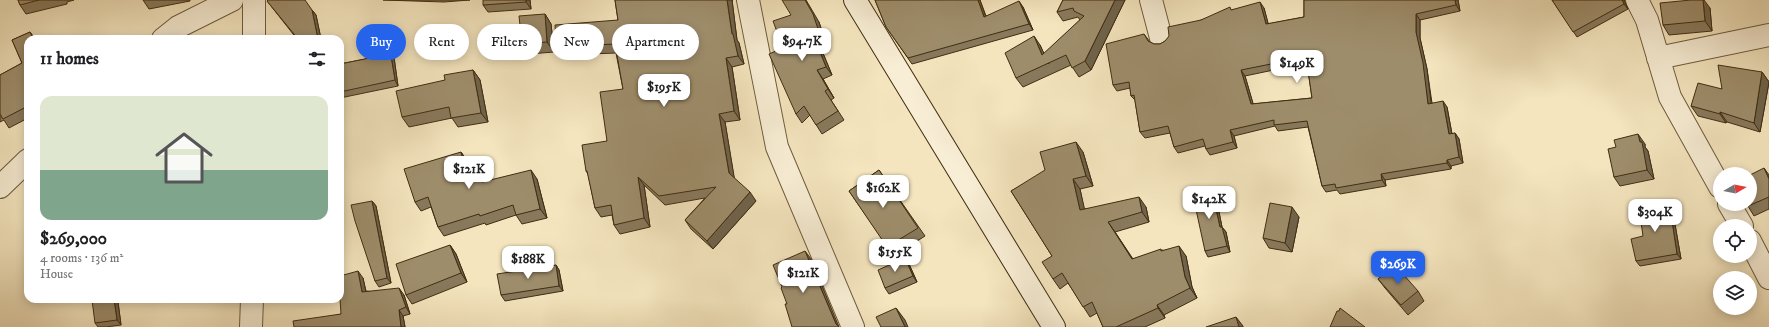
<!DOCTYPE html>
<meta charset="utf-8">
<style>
:root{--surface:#fff;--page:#f2f2f2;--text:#202124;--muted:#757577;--accent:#2563eb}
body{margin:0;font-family:"IM FELL DW Pica",serif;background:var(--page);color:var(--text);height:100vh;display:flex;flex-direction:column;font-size:15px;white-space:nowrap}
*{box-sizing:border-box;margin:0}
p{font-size:13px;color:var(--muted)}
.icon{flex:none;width:22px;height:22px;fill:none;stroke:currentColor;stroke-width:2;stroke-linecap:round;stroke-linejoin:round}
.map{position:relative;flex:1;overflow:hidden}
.panel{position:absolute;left:24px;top:35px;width:320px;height:268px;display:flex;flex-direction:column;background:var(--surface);border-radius:12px;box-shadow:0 2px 10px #0003}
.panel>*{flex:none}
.top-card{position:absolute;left:356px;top:24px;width:380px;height:36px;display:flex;gap:8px}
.needle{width:26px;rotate:81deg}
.controls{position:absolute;left:1713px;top:167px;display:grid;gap:8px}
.controls a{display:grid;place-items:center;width:44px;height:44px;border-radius:50%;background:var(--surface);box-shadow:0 2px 10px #0003;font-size:20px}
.price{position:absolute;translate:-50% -34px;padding:0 9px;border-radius:8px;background:#fff;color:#222;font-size:13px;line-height:26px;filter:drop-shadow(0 1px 2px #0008)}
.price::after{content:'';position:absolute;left:50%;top:24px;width:12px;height:9px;margin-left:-6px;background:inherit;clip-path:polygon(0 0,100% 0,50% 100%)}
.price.active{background:var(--accent);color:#fff}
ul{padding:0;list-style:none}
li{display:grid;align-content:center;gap:8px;height:212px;padding:0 16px}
li span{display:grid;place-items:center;height:124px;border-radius:12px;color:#555}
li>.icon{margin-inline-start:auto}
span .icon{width:72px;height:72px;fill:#fffc;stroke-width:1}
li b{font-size:17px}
h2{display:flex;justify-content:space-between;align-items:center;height:48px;padding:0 16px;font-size:17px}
.chip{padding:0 14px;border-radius:18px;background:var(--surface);box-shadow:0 2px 10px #0003;font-size:14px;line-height:36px}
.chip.active{background:var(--accent);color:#fff}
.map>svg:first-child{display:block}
</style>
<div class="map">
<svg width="1769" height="327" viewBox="0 0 1769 327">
<rect width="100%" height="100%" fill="#f4e5be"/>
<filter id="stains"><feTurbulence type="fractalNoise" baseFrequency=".005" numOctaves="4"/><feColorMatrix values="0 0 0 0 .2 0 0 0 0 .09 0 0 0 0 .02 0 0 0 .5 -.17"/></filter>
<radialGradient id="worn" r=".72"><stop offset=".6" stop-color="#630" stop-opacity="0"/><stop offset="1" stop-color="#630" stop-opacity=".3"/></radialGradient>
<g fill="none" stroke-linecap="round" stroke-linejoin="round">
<defs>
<path id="minor" d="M748,0l29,147 76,180
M1151,0l10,38
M1637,0l10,20 23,77 50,90
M163,39l15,-12 54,-27
M254,39v-39
M1658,58l111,-23
M0,187l28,-27
M1729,204l13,22
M1750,241l19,37
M251,327l1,-28"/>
<path id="secondary" d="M855,0l199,327"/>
</defs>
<use href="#minor" stroke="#6e5b3c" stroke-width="24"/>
<use href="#secondary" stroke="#412d11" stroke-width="24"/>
<use href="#minor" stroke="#f8eed5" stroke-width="22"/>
<use href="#secondary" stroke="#f8eed5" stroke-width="22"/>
</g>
<path fill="#88795c" stroke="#412d11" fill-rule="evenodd" d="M18,0h56l-7,2v2l-41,10 -6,-9z
M143,0h47v1l-41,8z
M383,0h87l-26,2z
M530,0l1,9 -43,3 -5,-7z
M615,0h118h-1l5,40 2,3 5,21 -12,3 8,53 -15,2 9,56 22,23 -43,48 -22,-20 -6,-9 20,-22 -40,7 -21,-20 6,42 -30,7 -6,-9 -2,-10 -11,2 -6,-9 -7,-34 -2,-3 21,-30 16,-52 -7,-36 -54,2 -6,-8 62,-27z
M875,0h105l6,16 37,-9 10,23 -121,34 -26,-37z
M1063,0h62l-34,70 -12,7 -8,-12 -48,22 -7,-9 24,-33 4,9 36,-34 -2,-3 -15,4 -6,-9z
M1304,0h154l2,11 -40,9v18l7,31 5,34 15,4 5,27 3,-1 4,6 4,24 -12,3v3l-66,11 1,6 -46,8 -3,-4 -11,2 -4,-6 -14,-59 -30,4 -3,-5 -41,10 3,12 -27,7 -4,-6 -1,-3 -27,7 -4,-6 -4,-14 -25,5 -5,-6 -5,-32 -4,-4 -1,-8 -13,3 -4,-6 31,-51 6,8 4,2h6l41,-24 31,-10 32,-2 4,16 36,-7zM1307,63l5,35 -59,6 -8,-28z
M1552,0h72l4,9 -51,28z
M267,1l45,9 4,5 5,24h-24z
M1710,8l2,23 -43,4 -6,-10z
M545,14l6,10 3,28 -25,2 -7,-10z
M791,15l28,7 7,22 -6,2 12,29 -9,4 11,19 -3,2 13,20 -22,14 -12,-19 -8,8 -6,-9 -13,-66z
M30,32l5,7h-7v79l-19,10 -5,-8 -4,2v-47l22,-12 -10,-23z
M392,43l6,43 -58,12v-34l30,-6z
M473,70l7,10 8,42 -30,5 -6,-9 -43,9 -7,-10 43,-37z
M1762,72l7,10 -9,50 -33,-10 -1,1 -28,-7 -7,-10 31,-17z
M1645,144v3l3,4 6,28 -34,7 -6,-9 2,-30z
M461,152l6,9 3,10 8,-3 7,9 1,4 51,-2 10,39 -25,6 -6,-9 -30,10 -1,-2 -41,13 -6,-9 -7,-20 -10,4 -6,-9z
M1083,152l10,34 -13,3 4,20 62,-2 3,15 -34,10 18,27 29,-9 24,6 6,31 5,11 -33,17 1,3 -20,9h-42l-6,-14 -7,4 -22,-34 -8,6 -7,-10 -1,-23 -41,-65z
M879,170l46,66 -31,20 -45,-65z
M1769,175v34l-15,7 -6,-10z
M1215,192l7,35 4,5 4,20 -22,5 -3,-6z
M372,201l4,5 15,77 -12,4 -4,-6z
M1669,201l3,6 9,52 -41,7 -4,-5 7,-25z
M1299,217l-7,35 -23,-4 -6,-10z
M450,245l6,9 11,28 -55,22 -6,-9z
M905,258l4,6 8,18 -28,12 -4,-6z
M556,265l3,5 4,21 -58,10 -4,-6z
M363,278l3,13 38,4 6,19 -7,2 2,11h-111l47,-13z
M1378,279l40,12 6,10 -16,14 -23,-27z
M118,302l3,23 -15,2h-8l-3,-4z"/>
<path fill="#6f634b" stroke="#412d11" d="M526,0h4l1,9 -5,-7z
M727,0h5l5,40 2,3 5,21 -6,-8 -6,-22z
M805,0h1l13,22 7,22 -6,-9z
M978,0h2l8,23 -4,-6z
M1115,0h10l-34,70 -6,-9z
M1455,0h3l2,11 -4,-6z
M1622,0h2l4,9 -4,-5z
M1703,0h1l6,8 2,23 -7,-10z
M1019,1l4,6 10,23 -4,-6z
M1260,2l4,6 6,22 -4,-6z
M312,10l4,5 5,24h-3z
M545,14l6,10 3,28 -7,-10z
M1416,14l4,6v18l7,31 5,41 -4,-6 -12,-72z
M30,32l5,7h-2z
M1034,36l6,9 9,19 -7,-9z
M814,37l6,9 12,29 -6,-8z
M388,38l4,5 6,43 -3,-6z
M726,58l6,9 8,53 -6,-9z
M473,70l7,10 8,42 -7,-9z
M817,70l6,9 11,19 -6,-9z
M1241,70l4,6 10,34 -4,-6z
M1762,72l7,10 -9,50 -6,-9z
M1443,101l4,6 6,33 -4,-6z
M1720,112l7,10 -1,1 -6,-9z
M719,114l6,8 10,60 -6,-9z
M1230,130l4,6 3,12 -4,-6z
M1455,133l4,6 4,24 -4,-6z
M1638,134l7,10v3l3,4 6,28 -7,-9z
M1076,142l7,10 10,34 -7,-10z
M461,152l6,9 5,20 -6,-9z
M1447,160l4,6v3l-4,-6z
M478,168l7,9 3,14 -6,-9z
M1764,168l5,7v4z
M531,170l6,9 10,39 -7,-9z
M1381,174l4,6 1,6 -4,-6z
M638,177l6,8 6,42 -6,-9z
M1073,179l7,10 7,31 -7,-10z
M1211,187l4,5 7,35 4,5 4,20 -3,-6 -7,-19z
M750,192l6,9 -43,48 -6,-8z
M1139,197l7,10 3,15 -7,-10z
M372,201l4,5 15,77 -4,-5z
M1669,201l3,6 9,52 -4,-5z
M1292,207l7,10 -7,35 -7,-9z
M1108,222l7,10 24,37 -7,-10z
M450,245l6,9 11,28 -6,-9z
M1179,246l7,10 6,31 5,11 -7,-10 -5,-11z
M805,251l6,8 28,68h-1l-2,-3z
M905,258l4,6 8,18 -4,-6z
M556,265l3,5 4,21 -4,-5z
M358,271l5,7 4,20 -5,-6z
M399,288l5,7 6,19 -4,-7z
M114,299h2l2,3 3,23 -4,-5z
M1157,305l7,10 1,3 -7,-10z
M896,308l9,12 3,7h-3z
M399,310l4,6 2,11h-4z
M1236,317l7,9v1h-4z"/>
<path fill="#9e8d6b" stroke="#412d11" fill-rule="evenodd" d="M18,0h21l-19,5z
M268,0h37l7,10 6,29h-20l-31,-38z
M483,0h43v2l-43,3z
M615,0h112l5,34h1l5,22 -12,2 8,53 -15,3 10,59 21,19 -43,49 -22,-21 31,-33 -57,9 -21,-19 6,41 -30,7 -3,-20 -16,3 -8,-37h-1l-4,-26 25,-4 -7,-49 23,-3 -8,-45 -59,3 -1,-22 63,-5z
M782,0h23l8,14 7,21 -6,2 12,30 -9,3 11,19 -3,2 13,20 -22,14 -12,-19 -8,8 -27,-60 14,-6 -10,-27 18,-6z
M875,0h103l6,17 35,-16 10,23 -121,34 -22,-31z
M1063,0h52l-30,61 -13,7 -6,-13 -50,23 -11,-25 29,-17 8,19 42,-39 -10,-5 -1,-3 -16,4z
M1304,0h151l1,5 -40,9v18l7,31 5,41 15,-3 6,33 6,-1 4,24 -12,3v3l-66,11 1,6 -46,8 -1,-4 -13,2 -15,-65 -33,4v-5l-44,10 3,12 -27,7 -3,-10 -29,8 -6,-21 -28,6 -6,-37 -3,1 -2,-14 -16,3 -7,-41 38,-10 4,7 6,3h6l5,-3 4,-5 -1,-9 33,-7 29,-13 1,3 29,-8 6,22 38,-7zM1306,57l6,41 -61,6 -10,-34z
M1552,0h70l2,4 -51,28z
M1691,0h12l2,21 -42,4 -3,-22z
M545,14l2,28 -25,2 -3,-28z
M30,32l3,7h-5v67l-25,13 -3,-5v-39l22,-12 -10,-23z
M388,38l7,42 -55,12v-28l30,-6 -2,-16z
M1718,65l44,7 -8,51 -34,-11v2l-29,-8 7,-23 24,6z
M473,70l8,43 -30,5 -2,-11 -47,10 -6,-26 49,-11 -1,-5z
M1638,134l2,8h2l5,28 -33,7 -6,-28 8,-2 -2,-7z
M1076,142l10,34 -13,3 7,31 59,-13 3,15 -34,10 24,37 29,-10v2l18,-5 6,31 5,11 -33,17 1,3 -42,19h-13l-11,-25 -9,5 -21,-34 -9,6 -11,-17 10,-6 -41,-65 34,-21 -5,-18z
M461,152l5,20 12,-4 4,14 49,-12 9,39 -24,6 -3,-10 -33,11 -1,-2 -41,13 -10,-30 -13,5 -11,-33z
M1764,168l5,11v18l-21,9 -1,-2h3v-29z
M879,170l39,58 -31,19 -38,-56z
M1211,187l9,40h2l5,19 -22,5 -13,-60z
M372,201l15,77 -12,3 -20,-60 -4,-16z
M1669,201l8,53 -41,7 -5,-22 12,-3 -4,-28z
M1270,203l22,4 -7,36 -22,-5z
M450,245l11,28 -55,22 -10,-31z
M805,251l31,73 3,3h-47l-7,-23h2l-6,-16 1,-1 -9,-22z
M905,258l8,18 -28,12 -7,-18z
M556,265l3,21 -58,9 -4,-21z
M1395,265l23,26 -17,14 -23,-26z
M358,271l4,21 37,-4 7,19 -7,3 2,17h-107l-1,-6 48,-7 -1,-15v-23z
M99,299h15l3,21 -22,3 -3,-23z
M896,308l9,19h-24l-5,-10z
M1340,308l25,19h-35l7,-16h2z
M1236,317l3,10h-33z"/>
<rect width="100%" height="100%" filter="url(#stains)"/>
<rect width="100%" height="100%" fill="url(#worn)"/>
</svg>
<div class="controls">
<a><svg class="needle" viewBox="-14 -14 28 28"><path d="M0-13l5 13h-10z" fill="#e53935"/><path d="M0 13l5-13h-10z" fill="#757577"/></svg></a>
<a><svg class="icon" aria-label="locate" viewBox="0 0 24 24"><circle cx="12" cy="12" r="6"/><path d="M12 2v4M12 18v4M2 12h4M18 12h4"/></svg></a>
<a><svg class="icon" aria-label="layers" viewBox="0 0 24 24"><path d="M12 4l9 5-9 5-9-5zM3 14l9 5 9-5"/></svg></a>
</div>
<b class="price" style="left:802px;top:62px">$94.7K</b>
<b class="price" style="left:1297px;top:84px">$149K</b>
<b class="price" style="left:664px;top:108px">$195K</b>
<b class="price" style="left:469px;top:190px">$121K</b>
<b class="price" style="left:883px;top:209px">$162K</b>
<b class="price" style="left:1209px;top:220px">$142K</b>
<b class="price" style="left:1655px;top:233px">$304K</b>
<b class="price" style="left:895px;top:273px">$155K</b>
<b class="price" style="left:528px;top:280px">$188K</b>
<b class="price active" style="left:1398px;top:285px">$269K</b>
<b class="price" style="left:803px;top:294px">$121K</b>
<div class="top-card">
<a class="chip active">Buy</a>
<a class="chip">Rent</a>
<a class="chip">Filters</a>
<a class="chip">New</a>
<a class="chip">Apartment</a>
</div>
<section class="panel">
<h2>11 homes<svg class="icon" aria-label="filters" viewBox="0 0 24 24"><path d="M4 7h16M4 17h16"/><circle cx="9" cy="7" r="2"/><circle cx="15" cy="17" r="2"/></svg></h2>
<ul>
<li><span style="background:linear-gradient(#dfe7d0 60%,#7fa58c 0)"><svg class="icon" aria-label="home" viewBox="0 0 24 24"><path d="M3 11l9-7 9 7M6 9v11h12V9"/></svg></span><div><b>$269,000</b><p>4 rooms · 136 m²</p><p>House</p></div></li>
</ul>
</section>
</div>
